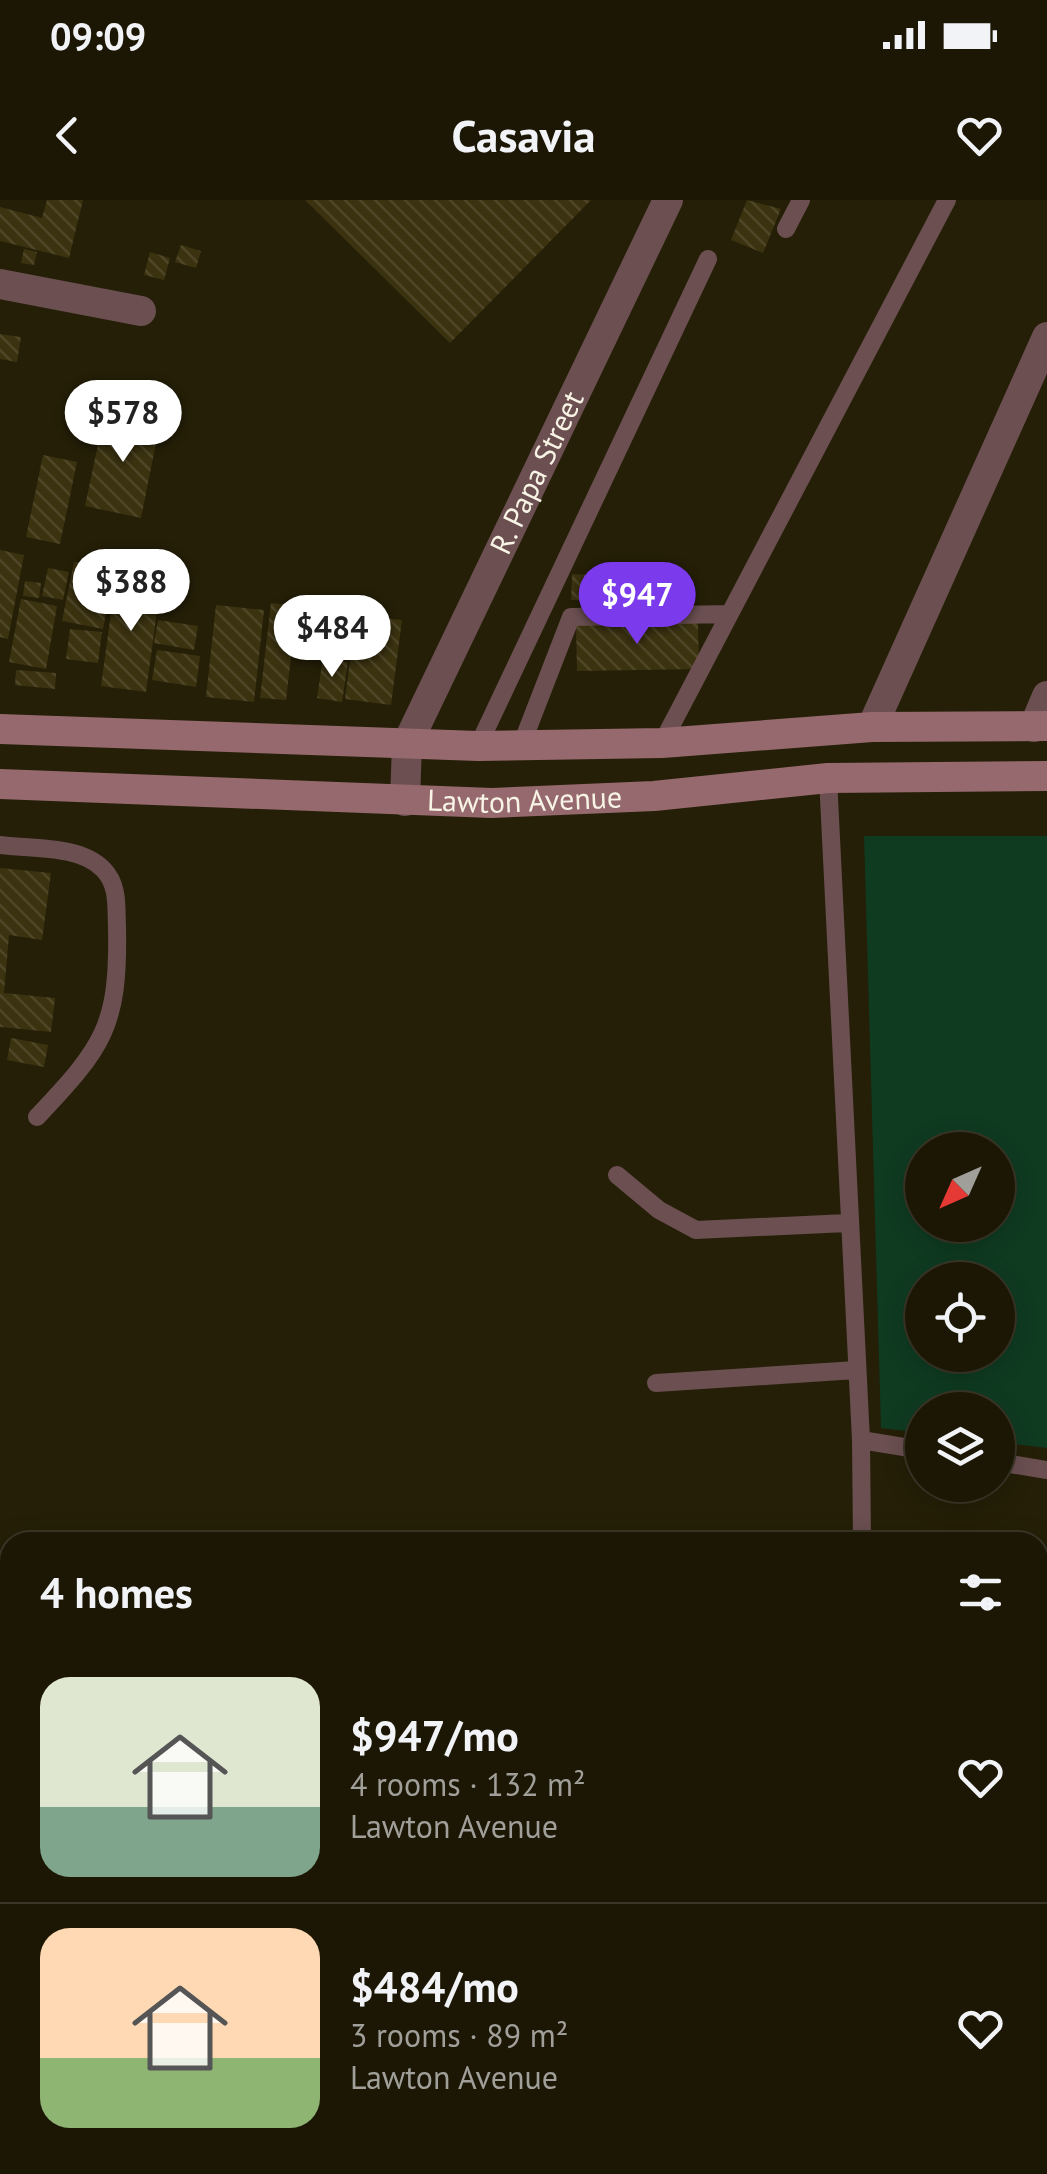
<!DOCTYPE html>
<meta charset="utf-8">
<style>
:root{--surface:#1c1705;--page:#25200f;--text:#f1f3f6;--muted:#a09f9a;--line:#3a3627;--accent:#7c3aed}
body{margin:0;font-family:"PT Sans",sans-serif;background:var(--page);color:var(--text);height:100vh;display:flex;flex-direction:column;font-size:38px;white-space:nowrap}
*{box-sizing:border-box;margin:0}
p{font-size:32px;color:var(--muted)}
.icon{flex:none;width:55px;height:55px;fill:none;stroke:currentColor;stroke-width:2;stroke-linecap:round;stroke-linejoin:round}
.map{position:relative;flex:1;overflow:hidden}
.panel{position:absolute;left:0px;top:1332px;width:1048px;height:642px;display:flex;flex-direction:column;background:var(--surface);border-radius:30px 30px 0 0;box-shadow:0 5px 25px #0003,0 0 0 2px var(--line)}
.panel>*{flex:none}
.needle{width:65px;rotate:225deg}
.fabs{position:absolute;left:905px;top:932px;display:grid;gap:20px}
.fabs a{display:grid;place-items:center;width:110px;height:110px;border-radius:50%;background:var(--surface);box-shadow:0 5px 25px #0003,0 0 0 2px var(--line);font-size:50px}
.price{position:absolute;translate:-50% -85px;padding:0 22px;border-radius:35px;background:#fff;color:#222;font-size:32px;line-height:65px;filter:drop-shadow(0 2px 5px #0008)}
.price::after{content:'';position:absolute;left:50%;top:60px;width:30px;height:22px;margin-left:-15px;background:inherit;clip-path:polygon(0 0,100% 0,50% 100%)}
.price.on{background:var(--accent);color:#fff}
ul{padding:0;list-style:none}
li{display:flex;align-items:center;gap:30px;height:250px;padding:0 40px}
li+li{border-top:2px solid var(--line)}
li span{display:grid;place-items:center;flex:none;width:280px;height:200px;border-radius:30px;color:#555}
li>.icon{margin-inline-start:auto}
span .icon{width:120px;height:120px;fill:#fffc;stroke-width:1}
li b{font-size:42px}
h2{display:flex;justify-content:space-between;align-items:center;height:120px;padding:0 40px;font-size:42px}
.status{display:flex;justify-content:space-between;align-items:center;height:70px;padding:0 50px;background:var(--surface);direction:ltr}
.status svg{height:28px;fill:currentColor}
header{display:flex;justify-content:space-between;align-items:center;height:130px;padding:0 40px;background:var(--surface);font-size:45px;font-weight:600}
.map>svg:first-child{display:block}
</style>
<div class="status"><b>09:09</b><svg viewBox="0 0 49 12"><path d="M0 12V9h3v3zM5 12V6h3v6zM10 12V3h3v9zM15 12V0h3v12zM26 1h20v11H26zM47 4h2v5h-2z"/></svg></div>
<header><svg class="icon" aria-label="back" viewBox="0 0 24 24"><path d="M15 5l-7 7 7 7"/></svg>Casavia<svg class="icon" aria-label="heart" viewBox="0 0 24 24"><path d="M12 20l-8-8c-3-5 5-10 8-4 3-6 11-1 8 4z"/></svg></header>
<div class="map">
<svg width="1047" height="1974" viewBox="0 0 1047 1974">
<defs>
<pattern id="building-back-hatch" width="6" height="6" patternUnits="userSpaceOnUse" patternTransform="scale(2.5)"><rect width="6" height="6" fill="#3b3210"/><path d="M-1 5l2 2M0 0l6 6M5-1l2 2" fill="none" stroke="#4e4627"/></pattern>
</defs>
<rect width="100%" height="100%" fill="#251f07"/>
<path fill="#0f3b21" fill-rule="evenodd" d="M864,636h183v612l-49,-6v-32h-76v23l-41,-5zM922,950h76v75h-76zM922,1080h76v75h-76z"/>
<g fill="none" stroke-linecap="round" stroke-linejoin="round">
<path stroke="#00131b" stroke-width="55" d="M0,1713h10
M239,1965l2,9"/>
</g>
<path fill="url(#building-back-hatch)" d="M47,0h36l-14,58 -69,-17v-34l42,11z
M305,0h286l-141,143z
M747,0l34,9 -18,44 -32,-13z
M181,45l20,6 -5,17 -21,-6z
M24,49l13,3 -3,13 -13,-2z
M150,52l20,6 -6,22 -20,-5z
M0,134l21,3 -4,25 -17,-3z
M105,211l55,12 -19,95 -56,-12z
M43,255l34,7 -17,82 -34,-7z
M0,350l24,5 -16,84 -8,-2z
M74,362l40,8 -11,59 -41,-8z
M48,368l21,4 -6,28 -21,-4z
M572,374l35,2 -1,25 -35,-1z
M116,376l45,6 -15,110 -45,-6z
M25,381l16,2 -2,15 -16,-2z
M21,399l36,7 -11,63 -37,-7z
M271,403l26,3 -11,94 -26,-2z
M216,405l48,5 -10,92 -48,-5z
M356,414l46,6 -11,85 -46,-6z
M158,420l40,6 -4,24 -40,-7z
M698,423l1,46 -122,2 -1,-47z
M322,425l22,2 -3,28 -23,-3z
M70,429l32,3 -4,31 -32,-4z
M157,450l43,6 -4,31 -44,-7z
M323,458l25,4 -6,40 -25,-4z
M16,470l40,3 -1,16 -40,-4z
M0,668l51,5 -9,67 -33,-5 -5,58 51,5 -4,34 -51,-5z
M11,838l37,7 -4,22 -37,-7z
M10,1751v77l-10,1v-76z
M10,1945v20h30l6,9h-46v-14z
M369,1965h105l-3,9h-81z
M613,1965h38l19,6 -60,3z"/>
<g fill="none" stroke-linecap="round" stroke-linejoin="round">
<path stroke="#6b4f51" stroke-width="18" d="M786,29l15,-29
M662,543l285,-543
M478,546l230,-487
M521,546l50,-129 157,-3
M828,578l33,662 1,102
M0,645c31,4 80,0 103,24 16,16 13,38 14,59 2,99 -14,119 -80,189
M617,975l42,35 37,20 151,-7
M656,1183l200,-13
M861,1240l61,10
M998,1262l49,8
M1038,1513l9,1"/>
<g stroke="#6b4f51" stroke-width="30">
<path d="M0,84l141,27"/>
<path d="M872,527l175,-390"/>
<path d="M1034,527l13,-31"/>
<path id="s1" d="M405,601l2,-57 261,-544"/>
<path d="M922,1965l24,9"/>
<path d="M576,1974l3,-9"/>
<path d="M749,1974l4,-9"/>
</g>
<g stroke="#96696e" stroke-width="30">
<path d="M0,529l478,17 184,-3 210,-16 175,-1"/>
<path id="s2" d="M0,584l492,19 162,-7 174,-18 219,-2"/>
</g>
</g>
<g text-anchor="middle" stroke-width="10" stroke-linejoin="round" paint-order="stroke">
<g font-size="30" fill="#f8f4e5" stroke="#0b0902">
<text dy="10" stroke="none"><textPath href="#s1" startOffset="358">R. Papa Street</textPath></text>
<text dy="10" stroke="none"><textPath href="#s2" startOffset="525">Lawton Avenue</textPath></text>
</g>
</g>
</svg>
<div class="fabs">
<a><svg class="needle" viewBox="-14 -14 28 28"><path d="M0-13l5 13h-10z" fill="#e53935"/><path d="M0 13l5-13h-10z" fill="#a09f9a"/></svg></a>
<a><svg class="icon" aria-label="locate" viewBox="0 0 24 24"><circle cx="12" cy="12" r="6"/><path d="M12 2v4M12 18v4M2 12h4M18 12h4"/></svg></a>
<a><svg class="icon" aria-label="layers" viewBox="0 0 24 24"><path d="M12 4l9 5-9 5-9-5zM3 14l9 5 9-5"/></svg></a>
</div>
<b class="price" style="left:123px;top:265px">$578</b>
<b class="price" style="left:131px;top:434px">$388</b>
<b class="price on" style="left:637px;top:447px">$947</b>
<b class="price" style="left:332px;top:480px">$484</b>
<section class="panel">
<h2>4 homes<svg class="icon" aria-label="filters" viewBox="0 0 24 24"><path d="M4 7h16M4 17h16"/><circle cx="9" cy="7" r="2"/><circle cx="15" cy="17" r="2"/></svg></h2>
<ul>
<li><span style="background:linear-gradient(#dfe7d0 65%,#7fa58c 0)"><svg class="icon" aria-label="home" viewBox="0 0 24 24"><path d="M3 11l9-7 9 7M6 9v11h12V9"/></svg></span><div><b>$947/mo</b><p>4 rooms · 132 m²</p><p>Lawton Avenue</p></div><svg class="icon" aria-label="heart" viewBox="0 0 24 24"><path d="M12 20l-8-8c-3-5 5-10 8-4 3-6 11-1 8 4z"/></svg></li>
<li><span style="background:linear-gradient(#ffd9b3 65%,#8fb573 0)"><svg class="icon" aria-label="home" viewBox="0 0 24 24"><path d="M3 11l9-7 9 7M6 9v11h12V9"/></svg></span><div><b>$484/mo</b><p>3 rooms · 89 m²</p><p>Lawton Avenue</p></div><svg class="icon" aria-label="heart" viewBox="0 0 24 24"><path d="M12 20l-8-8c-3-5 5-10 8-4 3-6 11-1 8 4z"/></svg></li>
</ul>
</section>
</div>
